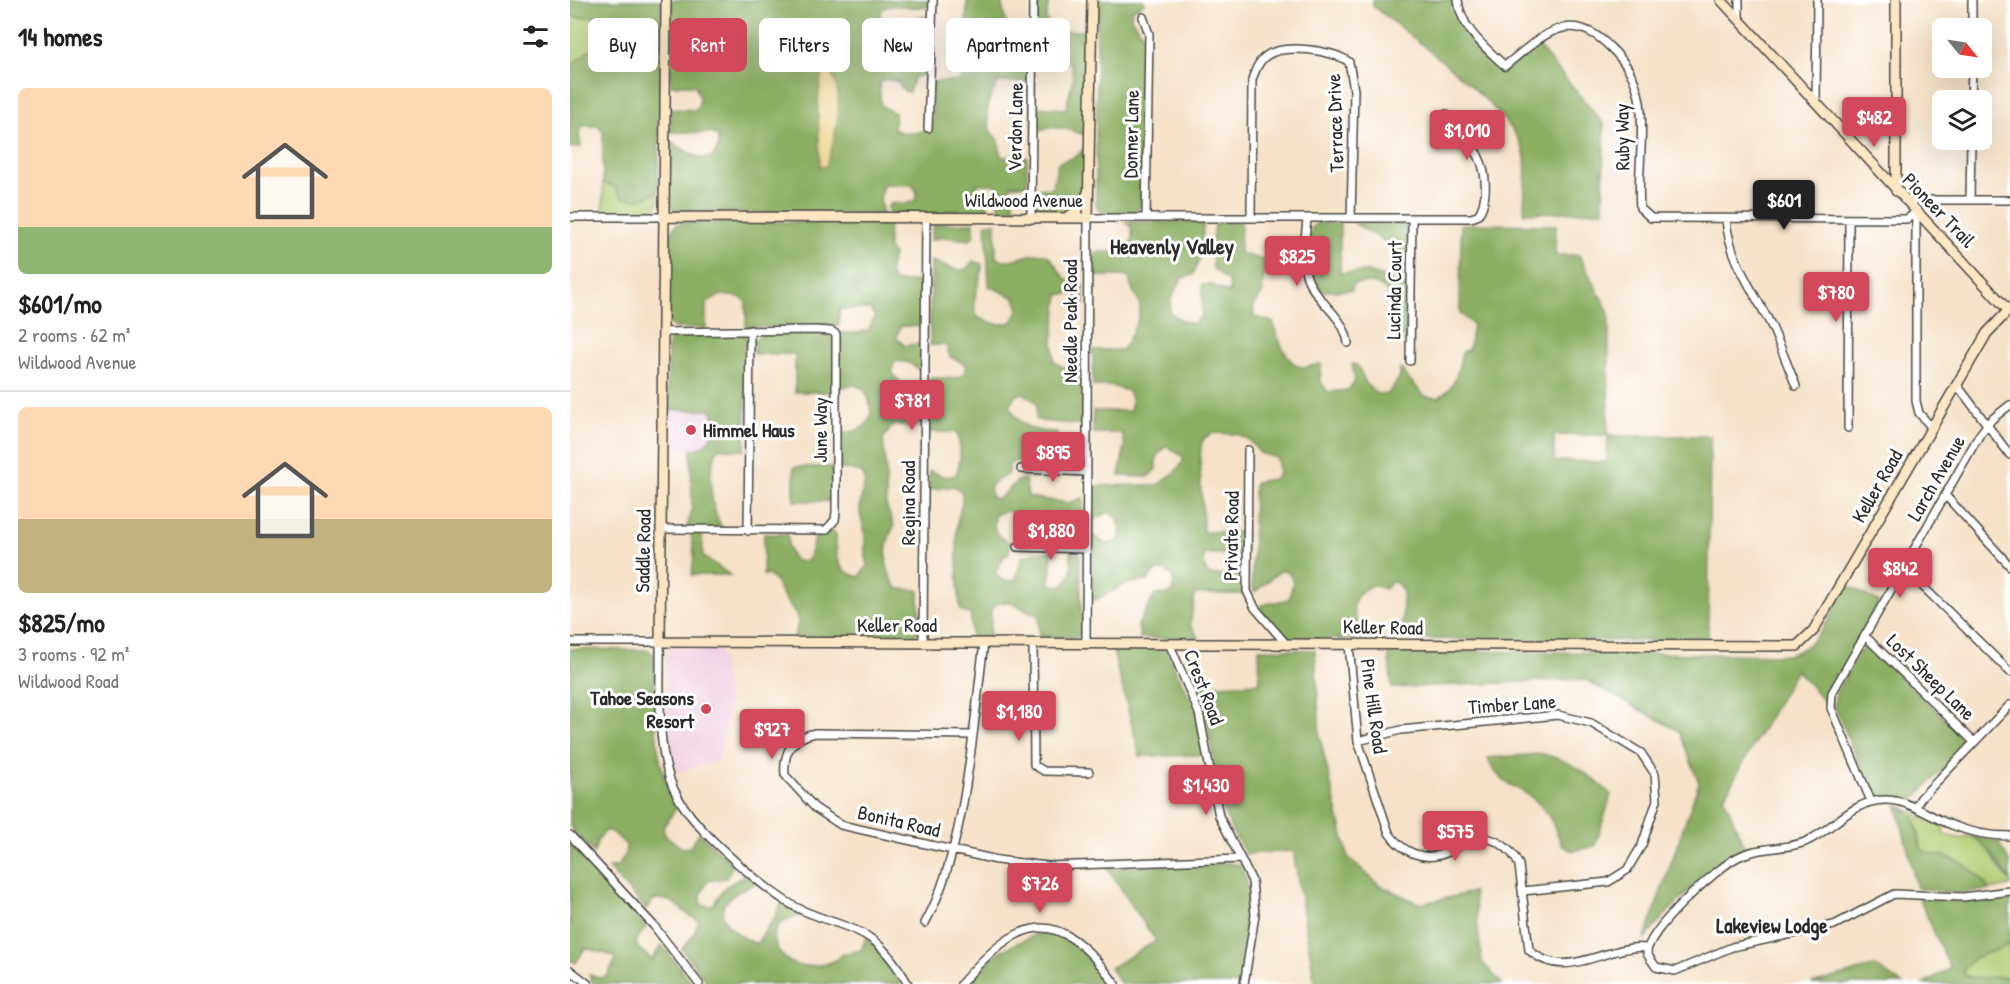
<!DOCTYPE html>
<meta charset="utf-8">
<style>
:root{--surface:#fff;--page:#f6f6f6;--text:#222;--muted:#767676;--line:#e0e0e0;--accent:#d1495b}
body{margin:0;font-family:"Patrick Hand",sans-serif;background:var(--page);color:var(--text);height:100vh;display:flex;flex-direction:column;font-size:22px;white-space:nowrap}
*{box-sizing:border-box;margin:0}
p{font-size:20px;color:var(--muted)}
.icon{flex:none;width:33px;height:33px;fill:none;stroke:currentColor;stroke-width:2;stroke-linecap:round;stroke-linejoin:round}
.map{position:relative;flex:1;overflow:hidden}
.sheet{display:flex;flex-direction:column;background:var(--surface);width:570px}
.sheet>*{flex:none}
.banner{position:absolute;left:18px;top:18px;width:570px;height:54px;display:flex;gap:12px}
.needle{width:39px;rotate:120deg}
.fabs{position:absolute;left:1362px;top:18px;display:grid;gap:12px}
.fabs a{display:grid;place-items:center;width:60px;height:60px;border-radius:9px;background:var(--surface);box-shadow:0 6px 24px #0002;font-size:30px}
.price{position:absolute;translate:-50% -51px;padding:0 14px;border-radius:6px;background:var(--accent);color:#fff;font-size:20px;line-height:39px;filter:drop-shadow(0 2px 3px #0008)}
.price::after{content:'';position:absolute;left:50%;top:36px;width:18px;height:14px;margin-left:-9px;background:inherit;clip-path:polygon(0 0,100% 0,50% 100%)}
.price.on{background:#222;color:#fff}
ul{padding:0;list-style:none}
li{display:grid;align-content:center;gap:12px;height:318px;padding:0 18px}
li+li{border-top:2px solid var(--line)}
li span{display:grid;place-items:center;height:186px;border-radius:9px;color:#555}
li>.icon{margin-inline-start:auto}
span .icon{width:108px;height:108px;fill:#fffc;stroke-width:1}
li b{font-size:26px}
h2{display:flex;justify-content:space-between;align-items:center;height:72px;padding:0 18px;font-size:26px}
.pill{padding:0 21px;border-radius:9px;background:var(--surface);box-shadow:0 6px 24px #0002;font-size:21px;line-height:54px}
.pill.on{background:var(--accent);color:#fff}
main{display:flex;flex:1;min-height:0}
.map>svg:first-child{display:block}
</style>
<main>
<section class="sheet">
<h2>14 homes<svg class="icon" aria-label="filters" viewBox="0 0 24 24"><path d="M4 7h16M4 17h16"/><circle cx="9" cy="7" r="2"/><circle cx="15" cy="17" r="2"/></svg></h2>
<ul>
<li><span style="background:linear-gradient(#ffd9b3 75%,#8fb573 0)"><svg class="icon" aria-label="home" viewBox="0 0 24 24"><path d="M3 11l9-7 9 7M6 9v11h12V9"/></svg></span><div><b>$601/mo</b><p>2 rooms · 62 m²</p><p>Wildwood Avenue</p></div></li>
<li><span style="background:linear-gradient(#ffd9b3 60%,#c2b280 0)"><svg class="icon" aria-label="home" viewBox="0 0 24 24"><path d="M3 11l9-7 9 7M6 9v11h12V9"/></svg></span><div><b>$825/mo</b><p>3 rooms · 92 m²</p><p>Wildwood Road</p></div></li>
</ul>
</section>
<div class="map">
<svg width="1440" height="984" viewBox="0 0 1440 984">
<rect width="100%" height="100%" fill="#fff"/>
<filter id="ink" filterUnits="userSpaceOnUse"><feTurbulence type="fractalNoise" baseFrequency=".0167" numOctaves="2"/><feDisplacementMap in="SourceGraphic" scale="12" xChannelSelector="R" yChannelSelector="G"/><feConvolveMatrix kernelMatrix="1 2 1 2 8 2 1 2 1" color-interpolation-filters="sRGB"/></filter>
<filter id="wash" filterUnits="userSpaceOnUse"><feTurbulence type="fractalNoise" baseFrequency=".008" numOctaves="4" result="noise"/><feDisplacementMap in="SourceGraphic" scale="24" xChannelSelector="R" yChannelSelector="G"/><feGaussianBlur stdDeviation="1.35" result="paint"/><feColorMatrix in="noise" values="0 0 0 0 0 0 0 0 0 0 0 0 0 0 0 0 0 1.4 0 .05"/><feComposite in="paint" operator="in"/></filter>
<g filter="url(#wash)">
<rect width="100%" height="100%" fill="#f5e2c8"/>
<path fill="#f1d0e3" d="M97,410l79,1 -1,39 -80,-1z
M102,648l48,1 9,58 -11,53 -45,13 -5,-34 -2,-82z"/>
<path fill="#b0cb71" stroke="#6e7b4e" stroke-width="1.5" d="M31,15l10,6 1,18 47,68 -1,98 -5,5 -50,1 1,-104 -34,-1v-90l10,2z
M1327,805l46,21 1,9 19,4 4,-4c23,7 27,31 43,46v5l-21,4c-10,-18 -26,-28 -45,-34 -10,-2 -15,-1 -23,-7 -1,-19 -6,-35 -24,-44z
M1434,945h6v32l-38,1 -8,-3v-7l10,-10z"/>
<path fill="#8caf63" stroke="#5c6d47" stroke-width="1.5" d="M0,0h91l-3,192 -17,7 -19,-1 -7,-11 -12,-4v-51l-4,-6h-17l-3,9 2,12 -11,1v-82l30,-24 12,-3 -1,-18c-14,-8 -26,-2 -41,-5z
M102,0h258l-1,6c-16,5 -29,-5 -46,2l-3,7 7,17 -1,11 -9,10 -1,13c15,8 33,-2 49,-1v10l-11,2 -5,15 -5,-1 -7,-10 -13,-2 -5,5 2,22 14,7 -1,16c14,8 23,3 38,0v-47l27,-1 6,-13 2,-68h34l5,25 -6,3 -10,-2 -14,10v10l4,9 14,3 34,-21v14l-5,6h5v25h-30l-9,18 -2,13 3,18 9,10 2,16h26v28h-16c-3,12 2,20 10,29h-22v-18l-4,-12h-18v13l9,5 5,12h-102l-1,-8 4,-3 14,1 10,-4 1,-8 -5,-7 -29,-1 -3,15 3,15 -206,-2 -7,-7v-63l29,16h13l6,-10v-11l-6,-4 -41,-1v-23l26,1 3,-11 -5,-14h-24z
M466,0h13l-3,18 5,13h34l-1,104c-18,-7 -30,-10 -49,-4v-24l31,2 7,-31 -2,-15 -22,-2 -13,5z
M527,0h47v3l-12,7 -1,8 13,18 -3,169 -5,7 -35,1 -5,-8z
M803,0h81c1,24 30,62 52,71l31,-26 67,79 -1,87 -79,2c0,-18 3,-38 1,-56 -5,-43 -117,-122 -152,-151z
M358,16l-1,21 -18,-5 -4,-6 2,-7z
M514,148c-1,38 6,71 -45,63l-5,-7v-16l18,1 6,-26 19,-7z
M319,221l-1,27 5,6 -4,20 6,8 28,-1 -1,45h-21l-5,11 9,9 17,-3v30c-9,-9 -15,-13 -28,-11l-2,9c5,11 15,17 26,21l4,-2 -1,35h-28l-10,14 3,32v34l8,21c-11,19 -11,46 4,63l21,1v41l-6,7 -119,-1 4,-13 -1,-8 -16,-22 -5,-12 -8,-7h-5l1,-41h24v12l5,13 8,3 7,-2 8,-26 17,-3 3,4c0,20 0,37 23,42l9,-12c-5,-14 -2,-18 -3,-32 -1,-7 -5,-15 -5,-23 0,-24 19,-41 -20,-41l-1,-36c32,-1 39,-17 25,-44l-9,-4 -16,3v-55h20l9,-3 7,-13 -5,-8h-31v17l-93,1v-25l-5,-5 -20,-2 -15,8v25h-32l-6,-6v-86l8,-11 6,-2z
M554,222h79l-1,30 -9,23 -11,3 -11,21 -1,14 13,8 11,3 8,-9v-30h9l19,8 -1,-11 -16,-14 -1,-30 4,-16h25l-1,31 26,8c0,11 -5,20 -3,31l-10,15 1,10 19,5c3,12 13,42 28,45 6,1 13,-3 20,-3l-1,17 8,11 20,-2 7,-9 -3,-17 5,1 10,20 10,9h11l12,-17v-8l5,3 1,4 19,20 13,2c20,-12 19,-26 24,-45l7,-4 4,-24 -13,-12 1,-89 95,1 -1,30h24l30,58 -1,122h-54v26l53,1 1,-26h102l-2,205 -306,-2 1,-48 -6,-8 -5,-1 -7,7 -13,-4c-29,14 -18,31 -6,54h-81l-24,-27 -1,-6c10,-5 18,-3 29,-7l4,-16 -3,-9 -7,-4c-12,5 -18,16 -29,22l-2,-9 2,-97 2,-4 18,-3 5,-5 -2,-16 -17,-5 -11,-13 -12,-6 -26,-1c-3,3 -6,4 -8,7 -7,11 1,74 0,92h42v22h-41l-1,8 5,13h35l1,19h-49l-5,31 9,13h-59l-2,-13 17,-30 15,-1 4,-8 -1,-11 -10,-5 -8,1 -8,10c-31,1 -30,11 -55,20v-66l14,9 13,-3 2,-12 -3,-11 -9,-6 -17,9v-35l65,-1 17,-12 9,-11v-5l-16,-11c-9,5 -12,13 -11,23l-8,8 -29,-1 6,-31 -3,-12h-29v-22h37l2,-10 -4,-10 -17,-5h-18v-36h29c7,-11 22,-35 17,-48 -5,-10 -9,-14 -10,-26h-35v-24h28c10,-9 13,-14 8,-27z
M404,223v12l-4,5 -25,-3 -14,3 2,-14 4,-2z
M416,223h10v35c18,8 30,-7 48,-4 14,3 12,29 39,32l1,18 -13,-11 -12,2 -6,44 1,23 9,5 21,-3v61l-43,-4 -5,-2 1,-16 -14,-10 -8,3 -5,11c10,21 26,25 47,25l-1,34c-6,0 -14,2 -20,0 -11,-3 -15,-10 -27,-1v8l-19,12 1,12 7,2 21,-19 6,-1 3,18 40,6 15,-5v19l-18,-5 -12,6 -1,13 7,10 11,2 12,-5 -2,7h-48l-9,-6 -4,-22 -12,-6 -11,3c-5,15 0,21 13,28v11l-5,3 -9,17c6,8 12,10 21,6l6,-22 14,-5h16l-2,33 12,1c11,-10 11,-20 8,-34l10,2 2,78 -5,5h-38v-21l-30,-14 -11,1 -7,7 -1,27h-19v-22l-10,-4c-3,-5 -5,-75 -4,-86 1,-12 7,-20 5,-33l-8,-6 -25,4v-19l17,6 10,-2c5,-14 6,-29 0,-43h-26v-54h28l7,-6v-8l-15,-7 -4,-12h-16l1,-84c13,4 20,9 34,9l8,-9 9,3c0,20 -13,34 -5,53 12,6 22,9 35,5l7,-13 -4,-11 -26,-12z
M748,223h22v50l28,-1 39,12v58c-23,-25 -2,-67 -54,-58l-1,6 -30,1c-16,-17 -17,-44 -9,-65z
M784,223l52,2 1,30z
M253,333l6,2 5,7 -1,50h-38v-38h-41v-14l8,-6z
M171,334l6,3 -2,113 -27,-1c-12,23 -8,57 4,79l-35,-1 5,-18 -1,-60c20,0 29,-23 20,-39h-44l1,-68 5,-7z
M224,467h38v34h-38z
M121,533h11l1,23 27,19h-38l2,-22z
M1277,585l32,17 -50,88 -3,13 -30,-33 -72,127 21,52c-33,15 -79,63 -101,91l55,-157 -20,-52 -95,-52 -192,9 -4,-38 400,5c32,-8 44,-44 59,-70z
M1298,645l98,94 -2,8 -50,52 -37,-3 -6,-5 -37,-86 2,-12 27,-47z
M542,648l53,1 31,61 9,45 -65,1z
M0,649l76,1 6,2 2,4c2,52 -3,105 23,151l-14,20 2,8 17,13 8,-1 9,-14 34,32 -7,13 -18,3 -7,13v11l11,1 13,-19 21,-12 11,8c-47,18 -45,40 -1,61l19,-27 7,-15 24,14c-51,0 -31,49 -3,50 9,0 25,-1 33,-6 4,-3 2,-4 7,-6 5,-2 12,-2 18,-4l5,-12 12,10 23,36h-193l-26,-35 12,-15 5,-14c-21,-7 -17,-21 -45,-21l-8,10 -38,-41 10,-2 7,-11 1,-10 -12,-12 -8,-3 -8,9 -4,14 -24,-26z
M689,649l56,1 5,88 28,119 31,28 41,19 54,-12 8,70 20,22h-187l-22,-133 -47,3 -14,-23 -10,-25 -15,-81 -12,-39 65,-3z
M972,754c28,6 49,20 69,41l-16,51 -22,5 -11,-5c-6,-17 -12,-32 -26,-45 -19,-17 -37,-14 -48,-43z
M1327,805l18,13 6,31c8,6 14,5 23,7 19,6 35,16 45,34l-33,3 -39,-5z
M1404,837l24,4 12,22v18l-18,-27z
M0,844l76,83 -10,13 1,7 15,13 10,-15 30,39h-99l-4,-9 11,3 7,-2 9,-17 -6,-4 -25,-7 -9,15 -6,-3z
M659,863l11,2c21,40 3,77 1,119h-120l-11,-16 46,-27 -49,-73z
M1440,895v50l-36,13 -10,10v7l8,3 38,-1v7h-87l27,-16 -31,-70 45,4z
M471,932c31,5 51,26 68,52h-141l30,-32z
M1305,966l27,18h-91z"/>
<path fill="#eeda9e" stroke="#8c8264" stroke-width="1.5" d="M258,71c20,19 6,72 -2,95l-6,1 -2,-63 3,-27z"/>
</g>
<g filter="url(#ink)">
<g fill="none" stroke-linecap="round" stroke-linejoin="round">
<defs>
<path id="street" d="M888,0c3,29 27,47 47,66 36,-29 64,-60 105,-19 17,16 26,32 30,55 5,34 -3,71 0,106l11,10 256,1 9,-7
M573,17l6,17 -3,183
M1169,20v-20
M1402,28v-28
M1401,100l1,-32
M1246,103l1,-103
M358,128l5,-128
M1334,200h106
M1400,200l1,-60
M1346,212v189l3,12 13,15
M0,217h94
M681,217l1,-137c3,-9 6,-18 14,-24 17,-13 67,-6 83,6l5,28 -3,128
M737,218c-1,18 -7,44 1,62 10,24 36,35 40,63
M461,219l2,-219
M1156,219c3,40 27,71 45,106 9,20 17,41 25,61
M840,361l2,-142
M1387,385l53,70
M1278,428l1,-209
M678,450l-1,141 8,17 32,37
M451,469l66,3
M1375,495l65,71
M91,529l165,1 9,-10 1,-8v-178l-5,-3 -17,-1 -151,2
M178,531l2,-201
M447,547l69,2
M1333,567l107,105
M1295,636l109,106
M0,642h90c1,47 -6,117 19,157 15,25 37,45 58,64 19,16 44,38 67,48 56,23 70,15 104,73
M353,643l3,-425
M463,643l1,122 10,6 45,1
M516,643l2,-425h383l6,-2c6,-7 7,-14 8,-23 3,-37 -17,-52 -39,-79
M599,643l30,70 20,103 33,65 3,34 -11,69
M779,644l9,97 31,92c13,19 34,29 57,20 8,-3 15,-10 24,-13 21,-7 41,7 49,25l10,85c38,34 78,-7 117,-2
M402,735l-157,-2c-23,5 -32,18 -30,42l30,33 26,17 156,35 51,6 193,-7
M788,741l43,-11 157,-15 33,8 50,30 14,21 2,26 -15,45 -15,25 -19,12 -85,9
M1301,801l-40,-93 1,-15 148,-259 12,-15 18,-14
M1346,807l4,-8 90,-94
M0,835l84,91 45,58
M1440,836c-20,0 -39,-3 -58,-11 -23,-8 -41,-25 -67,-25 -33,0 -52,30 -80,42 -21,8 -46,4 -67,15 -20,10 -93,75 -91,97l9,13 19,4 57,-24 102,-22 60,-31 69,3 47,-6
M355,923c41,-73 48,-196 59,-280
M0,970l18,14
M391,984c59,-69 97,-80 154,0"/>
<path id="secondary" d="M96,0l-6,642 1137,4 16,-15 174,-298 21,-22
M1151,0l289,312
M1326,191v-191
M94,217l424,1 4,-218
M496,218l11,-7 11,-18"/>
</defs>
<use href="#street" stroke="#494643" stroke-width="10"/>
<use href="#secondary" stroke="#494643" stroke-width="12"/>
<use href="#street" stroke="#fff" stroke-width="7"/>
<use href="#secondary" stroke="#fce6c4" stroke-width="9"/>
</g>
</g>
<g fill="#d1495b" stroke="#fff" stroke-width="2">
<circle cx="121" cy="430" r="6"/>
<circle cx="136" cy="709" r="6"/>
</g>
<g text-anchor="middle" stroke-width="6" stroke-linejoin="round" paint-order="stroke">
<g font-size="20" fill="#2b2b2b" stroke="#fff">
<text transform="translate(765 123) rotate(-92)" y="7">Terrace Drive</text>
<text transform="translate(445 127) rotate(-89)" y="7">Verdon Lane</text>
<text transform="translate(561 134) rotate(-89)" y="7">Donner Lane</text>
<text transform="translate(1052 137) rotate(-91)" y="7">Ruby Way</text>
<text x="454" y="207">Wildwood Avenue</text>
<text transform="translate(1369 210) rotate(46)" y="7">Pioneer Trail</text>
<text transform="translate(824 290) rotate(-89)" y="7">Lucinda Court</text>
<text transform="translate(500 321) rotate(-90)" y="7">Needle Peak Road</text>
<text transform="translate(250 430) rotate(-90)" y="7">June Way</text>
<text transform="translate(1366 478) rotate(-60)" y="7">Larch Avenue</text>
<text transform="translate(1307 486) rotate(-60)" y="7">Keller Road</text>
<text transform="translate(338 503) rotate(-90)" y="7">Regina Road</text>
<text transform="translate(661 536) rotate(-89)" y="7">Private Road</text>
<text transform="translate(73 551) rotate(-89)" y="7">Saddle Road</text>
<text x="327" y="632">Keller Road</text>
<text transform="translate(813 627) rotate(1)" y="7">Keller Road</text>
<text transform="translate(1361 677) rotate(44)" y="7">Lost Sheep Lane</text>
<text transform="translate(634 687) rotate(69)" y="7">Crest Road</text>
<text transform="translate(942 704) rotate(-4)" y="7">Timber Lane</text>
<text transform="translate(804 706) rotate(82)" y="7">Pine Hill Road</text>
<text transform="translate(329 821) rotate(13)" y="7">Bonita Road</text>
</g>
<g font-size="20" font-weight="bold" fill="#2b2b2b" stroke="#fff" text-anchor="start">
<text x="133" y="437">Himmel Haus</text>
<text x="124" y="705" text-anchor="end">Tahoe Seasons<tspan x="124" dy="23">Resort</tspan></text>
</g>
<g font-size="21" font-weight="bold" fill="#2b2b2b" stroke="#fff">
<text x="1202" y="933">Lakeview Lodge</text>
</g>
<g font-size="22" font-weight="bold" fill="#2b2b2b" stroke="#fff">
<text x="602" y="254">Heavenly Valley</text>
</g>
</g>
</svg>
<div class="fabs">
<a><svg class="needle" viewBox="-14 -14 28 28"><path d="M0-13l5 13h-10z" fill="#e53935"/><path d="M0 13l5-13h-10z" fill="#767676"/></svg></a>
<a><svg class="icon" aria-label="layers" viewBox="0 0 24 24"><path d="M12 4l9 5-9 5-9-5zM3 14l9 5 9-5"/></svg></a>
</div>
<b class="price" style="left:1304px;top:148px">$482</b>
<b class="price" style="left:897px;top:161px">$1,010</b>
<b class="price on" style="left:1214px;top:231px">$601</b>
<b class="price" style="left:727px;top:287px">$825</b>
<b class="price" style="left:1266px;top:323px">$780</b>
<b class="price" style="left:342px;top:431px">$781</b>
<b class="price" style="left:483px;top:483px">$895</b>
<b class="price" style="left:481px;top:561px">$1,880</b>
<b class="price" style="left:1330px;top:599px">$842</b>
<b class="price" style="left:449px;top:742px">$1,180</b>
<b class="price" style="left:202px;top:760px">$927</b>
<b class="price" style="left:636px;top:816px">$1,430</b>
<b class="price" style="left:885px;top:862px">$575</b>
<b class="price" style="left:470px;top:914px">$726</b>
<div class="banner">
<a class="pill">Buy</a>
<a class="pill on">Rent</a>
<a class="pill">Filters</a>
<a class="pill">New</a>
<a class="pill">Apartment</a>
</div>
</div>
</main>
